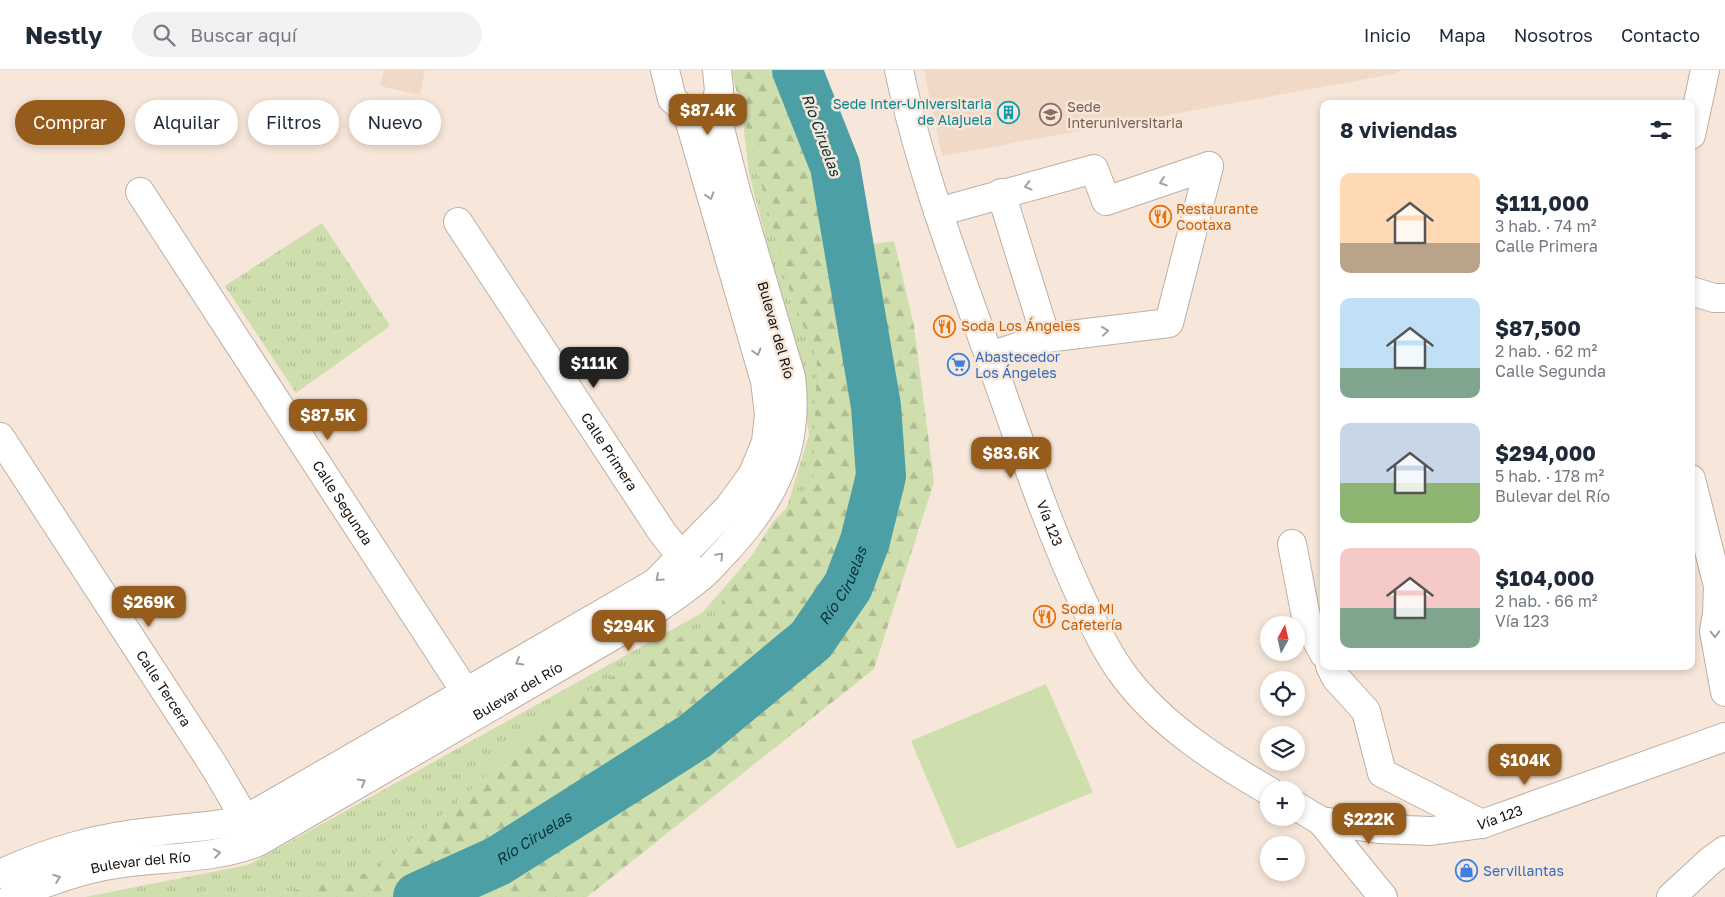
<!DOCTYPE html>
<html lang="es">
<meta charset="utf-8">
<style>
:root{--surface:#fff;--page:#f2f2f3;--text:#1f2937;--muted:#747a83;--line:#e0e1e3;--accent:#965c1b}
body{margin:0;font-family:"Golos Text",sans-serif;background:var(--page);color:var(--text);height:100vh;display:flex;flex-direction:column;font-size:19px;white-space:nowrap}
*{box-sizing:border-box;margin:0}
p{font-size:16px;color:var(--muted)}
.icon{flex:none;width:28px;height:28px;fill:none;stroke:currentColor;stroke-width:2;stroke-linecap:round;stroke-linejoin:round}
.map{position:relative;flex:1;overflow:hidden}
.panel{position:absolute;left:1320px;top:30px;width:375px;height:570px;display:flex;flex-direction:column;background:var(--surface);border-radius:10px;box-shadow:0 2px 8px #0003}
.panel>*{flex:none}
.guide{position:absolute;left:15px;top:30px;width:475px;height:45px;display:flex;gap:10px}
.needle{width:32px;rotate:8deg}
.tools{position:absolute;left:1260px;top:546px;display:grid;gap:10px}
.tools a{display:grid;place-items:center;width:45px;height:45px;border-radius:50%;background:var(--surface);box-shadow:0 2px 8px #0003;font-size:25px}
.price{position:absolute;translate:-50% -42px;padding:0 11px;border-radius:10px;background:var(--accent);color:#fff;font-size:16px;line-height:32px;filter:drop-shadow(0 1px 2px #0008)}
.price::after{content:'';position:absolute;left:50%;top:30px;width:15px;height:11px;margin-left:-8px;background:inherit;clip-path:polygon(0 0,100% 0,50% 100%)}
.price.selected{background:#222;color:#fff}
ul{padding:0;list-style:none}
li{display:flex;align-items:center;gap:15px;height:125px;padding:0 20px}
li span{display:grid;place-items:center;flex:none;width:140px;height:100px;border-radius:10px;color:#555}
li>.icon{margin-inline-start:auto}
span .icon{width:60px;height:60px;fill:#fffc;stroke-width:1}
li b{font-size:21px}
h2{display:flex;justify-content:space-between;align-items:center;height:60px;padding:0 20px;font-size:21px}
.chip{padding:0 18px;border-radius:22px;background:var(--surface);box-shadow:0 2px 8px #0003;font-size:18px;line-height:45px}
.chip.selected{background:var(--accent);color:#fff}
header{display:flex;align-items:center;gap:30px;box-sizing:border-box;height:70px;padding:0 25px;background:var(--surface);border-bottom:1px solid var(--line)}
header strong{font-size:24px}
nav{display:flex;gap:28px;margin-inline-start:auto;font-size:18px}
.search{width:350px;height:45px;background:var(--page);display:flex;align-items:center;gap:12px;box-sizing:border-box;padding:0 18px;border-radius:28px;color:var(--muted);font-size:19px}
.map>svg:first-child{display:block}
</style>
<header>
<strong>Nestly</strong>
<div class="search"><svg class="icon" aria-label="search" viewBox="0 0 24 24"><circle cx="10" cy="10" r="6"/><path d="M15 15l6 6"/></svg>Buscar aquí</div>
<nav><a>Inicio</a><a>Mapa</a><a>Nosotros</a><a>Contacto</a></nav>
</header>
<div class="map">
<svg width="1725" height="827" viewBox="0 0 1725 827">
<defs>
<pattern id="grass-tufts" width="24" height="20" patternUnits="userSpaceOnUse" patternTransform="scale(1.25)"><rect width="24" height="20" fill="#cedead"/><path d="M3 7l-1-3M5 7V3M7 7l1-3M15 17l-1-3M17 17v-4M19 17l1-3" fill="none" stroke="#b0bd94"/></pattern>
<pattern id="forest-firs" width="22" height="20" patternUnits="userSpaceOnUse" patternTransform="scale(1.25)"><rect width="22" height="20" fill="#cedead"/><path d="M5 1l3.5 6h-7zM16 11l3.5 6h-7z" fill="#b0bd94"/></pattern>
</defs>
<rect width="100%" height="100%" fill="#f7e7da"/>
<path fill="#f0dac7" d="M384,0h41l-5,25 -40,-9z
M924,0h477l-7,4 -452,82z"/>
<path fill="url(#grass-tufts)" d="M737,0l83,114 5,377 -455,311 -104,25h-181l163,-32 454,-252 81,-93 26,-85 -8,-60 -52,-202z
M322,153l68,103 -94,67 -71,-107z"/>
<path fill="url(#forest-firs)" d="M731,0h59l39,103 12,76 53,-8 20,85 20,156 -60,187 -287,228h-321l104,-25 88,-70 92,-90 161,-91 62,-99 40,-41 4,-122 -27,-67z"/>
<path fill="#cedead" d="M1046,614l47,108 -136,57 -46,-108z"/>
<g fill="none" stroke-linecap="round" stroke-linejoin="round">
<path stroke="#4d9fa6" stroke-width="50" id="s1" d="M418,827l80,-36 197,-125 116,-96 37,-54 17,-45 16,-65 -5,-70 -41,-240 -38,-96"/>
<defs>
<g id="minor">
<path d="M1691,65l14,-65"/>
<path id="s2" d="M140,122l336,516"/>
<path d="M1001,123l45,145"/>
<path d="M938,142l156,-43 12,32 103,-35"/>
<path id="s3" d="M458,152l204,310 30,38"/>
<path d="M1691,221l23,7h11"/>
<path d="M989,286l57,-18 123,-15 40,-157"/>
<path id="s4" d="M0,367l214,329 40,68"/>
<path d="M1691,409l27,107 7,15"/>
<path d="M1292,474l15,78 17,32"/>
<path d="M1718,516l-1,28 -3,17 11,61"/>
<path d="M1330,596l6,12 30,33 16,62 100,51"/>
<path d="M1321,751l62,76"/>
<path d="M0,804c54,-25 100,-37 159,-43 30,-4 58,-4 87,-12l409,-236 74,-76 24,-33 13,-32 3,-28 -4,-33 -78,-269 -15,-13 -7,-29"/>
<path id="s5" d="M12,827c35,-16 71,-29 110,-34 45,-6 93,-4 136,-21l387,-225c18,-12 36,-24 53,-38 10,-7 18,-18 27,-27 48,-51 75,-103 66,-175l-55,-186 -21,-82 4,-19 -2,-20"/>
<path d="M1671,827l39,-36 15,-11"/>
</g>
<g id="major">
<path id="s6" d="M899,0c24,114 68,222 106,331 24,68 48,137 79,203 12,25 24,51 41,73 36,48 92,84 144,114"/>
<path id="s7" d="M1296,736l25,15 58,8 52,2 51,-7 243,-87"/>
</g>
</defs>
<use href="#minor" stroke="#beafa2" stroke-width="30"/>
<use href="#major" stroke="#beafa2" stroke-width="30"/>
<use href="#minor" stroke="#fff" stroke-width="28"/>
<use href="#major" stroke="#fff" stroke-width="28"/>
</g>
<defs><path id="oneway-chevron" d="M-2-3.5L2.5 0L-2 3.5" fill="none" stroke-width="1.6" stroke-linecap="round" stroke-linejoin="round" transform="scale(1.25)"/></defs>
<g stroke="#a2a09e">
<use href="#oneway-chevron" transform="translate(1163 112) rotate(161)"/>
<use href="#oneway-chevron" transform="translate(1028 116) rotate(165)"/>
<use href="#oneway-chevron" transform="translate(710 126) rotate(73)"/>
<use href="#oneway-chevron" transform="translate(1105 261) rotate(-7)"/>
<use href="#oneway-chevron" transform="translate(757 282) rotate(74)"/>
<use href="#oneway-chevron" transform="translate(720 486) rotate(-46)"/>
<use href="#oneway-chevron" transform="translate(659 508) rotate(138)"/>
<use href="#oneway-chevron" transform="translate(1715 564) rotate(89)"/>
<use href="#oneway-chevron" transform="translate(519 592) rotate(150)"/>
<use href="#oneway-chevron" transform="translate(362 712) rotate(-30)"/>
<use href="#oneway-chevron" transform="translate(217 783) rotate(-8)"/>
<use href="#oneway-chevron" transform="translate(57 808) rotate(-20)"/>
</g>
<defs>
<symbol id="building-ring" viewBox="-11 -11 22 22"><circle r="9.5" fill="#f7e7da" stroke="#0f9aa8" stroke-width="1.5"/><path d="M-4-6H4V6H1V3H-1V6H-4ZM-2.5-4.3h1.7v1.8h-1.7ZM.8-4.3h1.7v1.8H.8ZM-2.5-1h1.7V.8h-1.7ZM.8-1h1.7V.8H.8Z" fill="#0f9aa8"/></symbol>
<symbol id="university-ring" viewBox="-11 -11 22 22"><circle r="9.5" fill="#f7e7da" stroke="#8d6e63" stroke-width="1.5"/><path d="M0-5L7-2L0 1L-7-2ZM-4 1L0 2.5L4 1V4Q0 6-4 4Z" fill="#8d6e63"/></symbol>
<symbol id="restaurant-ring" viewBox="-11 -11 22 22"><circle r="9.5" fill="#f7e7da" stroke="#e8710a" stroke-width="1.5"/><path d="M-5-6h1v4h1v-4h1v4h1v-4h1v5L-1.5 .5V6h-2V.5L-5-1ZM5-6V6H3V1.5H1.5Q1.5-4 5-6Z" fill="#e8710a"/></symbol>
<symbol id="supermarket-ring" viewBox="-11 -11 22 22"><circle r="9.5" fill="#f7e7da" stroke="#3f7fe0" stroke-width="1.5"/><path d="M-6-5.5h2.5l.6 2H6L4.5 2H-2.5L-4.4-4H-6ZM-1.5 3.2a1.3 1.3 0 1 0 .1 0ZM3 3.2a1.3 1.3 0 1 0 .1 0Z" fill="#3f7fe0"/></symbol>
<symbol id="shop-ring" viewBox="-11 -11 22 22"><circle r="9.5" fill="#f7e7da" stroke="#3f7fe0" stroke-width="1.5"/><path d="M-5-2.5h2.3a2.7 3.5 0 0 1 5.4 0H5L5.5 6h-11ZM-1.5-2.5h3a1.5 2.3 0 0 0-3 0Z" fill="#3f7fe0"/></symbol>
</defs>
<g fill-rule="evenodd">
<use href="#building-ring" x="996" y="30" width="25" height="25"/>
<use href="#university-ring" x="1038" y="32" width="25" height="25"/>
<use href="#restaurant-ring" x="1148" y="134" width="25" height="25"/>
<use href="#restaurant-ring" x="932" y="244" width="25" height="25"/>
<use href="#supermarket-ring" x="946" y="282" width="25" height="25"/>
<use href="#restaurant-ring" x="1032" y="534" width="25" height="25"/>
<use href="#shop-ring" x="1454" y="788" width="25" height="25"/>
</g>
<g text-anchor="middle" stroke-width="5" stroke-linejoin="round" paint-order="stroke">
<g font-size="14" fill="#0d838f" stroke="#f7e7da" text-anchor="end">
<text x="992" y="39">Sede Inter-Universitaria<tspan x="992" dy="16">de Alajuela</tspan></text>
</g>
<g font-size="14" fill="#785e54" stroke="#f7e7da" text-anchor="start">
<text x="1067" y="42">Sede<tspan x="1067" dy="16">Interuniversitaria</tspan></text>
</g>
<g font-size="14" fill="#c56008" stroke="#f7e7da" text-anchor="start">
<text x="1176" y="144">Restaurante<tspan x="1176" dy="16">Cootaxa</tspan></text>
<text x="961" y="261">Soda Los Ángeles</text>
<text x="1061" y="544">Soda Mi<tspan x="1061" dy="16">Cafetería</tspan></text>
</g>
<g font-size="14" fill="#16110d" stroke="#f7e7da">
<text transform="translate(776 260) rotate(74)" y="5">Bulevar del Río</text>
<text dy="5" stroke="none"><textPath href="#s3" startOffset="275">Calle Primera</textPath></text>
<text dy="5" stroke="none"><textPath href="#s2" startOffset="371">Calle Segunda</textPath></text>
<text dy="5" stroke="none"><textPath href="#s6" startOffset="478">Vía 123</textPath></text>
<text dy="5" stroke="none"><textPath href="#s4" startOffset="300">Calle Tercera</textPath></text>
<text dy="5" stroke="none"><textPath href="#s5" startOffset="554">Bulevar del Río</textPath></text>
<text dy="5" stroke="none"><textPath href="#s7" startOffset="210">Vía 123</textPath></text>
<text dy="5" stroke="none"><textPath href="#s5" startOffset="134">Bulevar del Río</textPath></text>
</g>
<g font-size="14" fill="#366cbe" stroke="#f7e7da" text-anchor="start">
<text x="975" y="292">Abastecedor<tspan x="975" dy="16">Los Ángeles</tspan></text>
<text x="1483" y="806">Servillantas</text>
</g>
<g font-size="15" font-style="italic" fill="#083235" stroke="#f7e7da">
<text transform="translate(821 65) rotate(70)" y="5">Río Ciruelas</text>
<text dy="5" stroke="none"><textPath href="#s1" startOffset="535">Río Ciruelas</textPath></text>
<text dy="5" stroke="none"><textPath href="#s1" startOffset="130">Río Ciruelas</textPath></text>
</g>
</g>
</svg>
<div class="tools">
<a><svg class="needle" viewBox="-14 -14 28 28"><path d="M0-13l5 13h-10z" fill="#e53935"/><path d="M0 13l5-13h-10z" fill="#747a83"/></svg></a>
<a><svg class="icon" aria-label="locate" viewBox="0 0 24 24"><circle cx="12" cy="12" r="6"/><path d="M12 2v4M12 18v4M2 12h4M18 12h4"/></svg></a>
<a><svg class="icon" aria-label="layers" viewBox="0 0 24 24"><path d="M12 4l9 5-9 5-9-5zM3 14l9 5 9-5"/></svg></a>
<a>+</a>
<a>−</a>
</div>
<b class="price" style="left:708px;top:66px">$87.4K</b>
<b class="price selected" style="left:594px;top:319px">$111K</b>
<b class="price" style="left:328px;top:371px">$87.5K</b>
<b class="price" style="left:1011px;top:409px">$83.6K</b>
<b class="price" style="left:149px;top:558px">$269K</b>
<b class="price" style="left:629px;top:582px">$294K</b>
<b class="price" style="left:1525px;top:716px">$104K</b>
<b class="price" style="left:1369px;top:775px">$222K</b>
<div class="guide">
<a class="chip selected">Comprar</a>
<a class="chip">Alquilar</a>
<a class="chip">Filtros</a>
<a class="chip">Nuevo</a>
</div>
<section class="panel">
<h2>8 viviendas<svg class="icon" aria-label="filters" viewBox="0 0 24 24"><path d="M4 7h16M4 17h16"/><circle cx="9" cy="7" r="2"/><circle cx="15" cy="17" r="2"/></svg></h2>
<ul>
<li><span style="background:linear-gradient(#ffd9b3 70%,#b9a48a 0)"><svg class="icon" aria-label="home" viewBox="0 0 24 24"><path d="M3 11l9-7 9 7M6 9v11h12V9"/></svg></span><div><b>$111,000</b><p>3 hab. · 74 m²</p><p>Calle Primera</p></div></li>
<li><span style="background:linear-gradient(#bfe0f5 70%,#7fa58c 0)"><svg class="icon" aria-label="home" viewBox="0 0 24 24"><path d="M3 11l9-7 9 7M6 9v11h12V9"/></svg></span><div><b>$87,500</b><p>2 hab. · 62 m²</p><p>Calle Segunda</p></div></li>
<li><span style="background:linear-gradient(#c9d6e8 60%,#8fb573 0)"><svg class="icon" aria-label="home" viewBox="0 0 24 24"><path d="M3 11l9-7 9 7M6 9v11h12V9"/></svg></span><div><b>$294,000</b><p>5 hab. · 178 m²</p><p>Bulevar del Río</p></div></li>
<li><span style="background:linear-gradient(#f6c9c9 60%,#7fa58c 0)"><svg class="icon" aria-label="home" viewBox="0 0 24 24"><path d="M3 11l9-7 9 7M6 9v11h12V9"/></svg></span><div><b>$104,000</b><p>2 hab. · 66 m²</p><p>Vía 123</p></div></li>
</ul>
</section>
</div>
